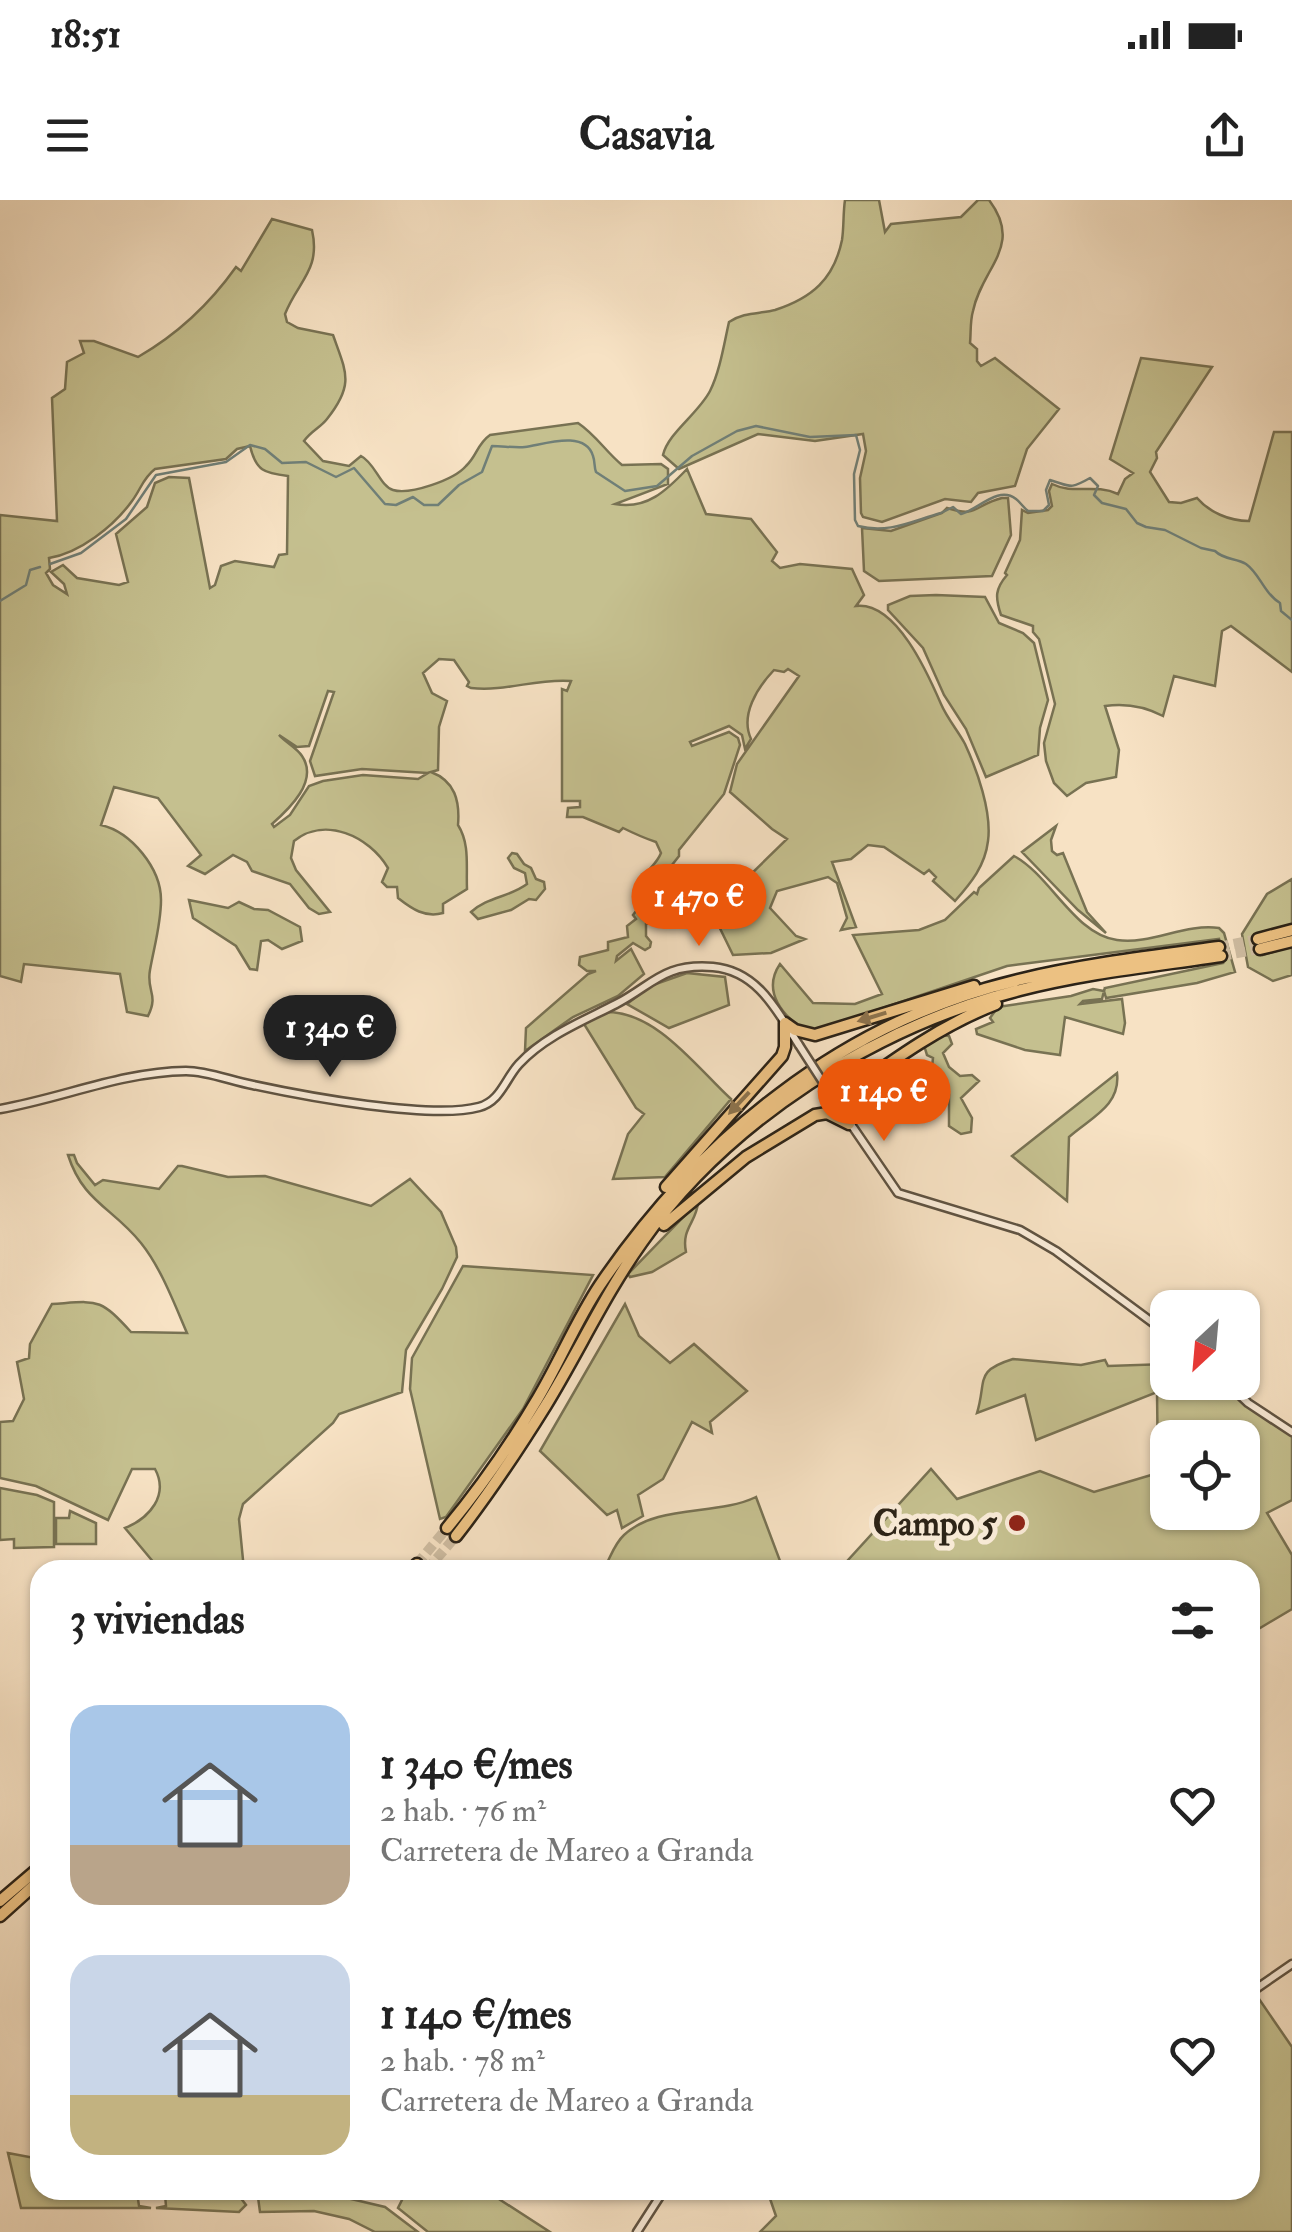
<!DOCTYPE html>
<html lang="es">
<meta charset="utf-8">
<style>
:root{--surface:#fff;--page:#f6f6f6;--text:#222;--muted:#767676;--accent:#ea580c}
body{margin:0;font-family:"IM FELL Double Pica",serif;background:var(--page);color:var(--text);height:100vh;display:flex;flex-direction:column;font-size:38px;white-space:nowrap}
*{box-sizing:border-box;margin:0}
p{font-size:32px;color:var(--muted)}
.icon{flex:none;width:55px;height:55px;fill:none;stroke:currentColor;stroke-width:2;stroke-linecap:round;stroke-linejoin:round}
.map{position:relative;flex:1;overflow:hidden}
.sheet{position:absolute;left:30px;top:1360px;width:1230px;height:640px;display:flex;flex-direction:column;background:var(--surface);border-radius:30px;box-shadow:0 2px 8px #0004}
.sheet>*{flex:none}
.needle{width:65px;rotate:206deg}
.fabs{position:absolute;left:1150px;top:1090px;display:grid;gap:20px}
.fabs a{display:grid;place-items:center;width:110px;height:110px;border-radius:20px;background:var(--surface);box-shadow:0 2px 8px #0004;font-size:50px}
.price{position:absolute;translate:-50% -85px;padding:0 22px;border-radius:35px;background:var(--accent);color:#fff;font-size:32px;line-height:65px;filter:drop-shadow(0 2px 5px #0008)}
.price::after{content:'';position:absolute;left:50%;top:60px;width:30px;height:22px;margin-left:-15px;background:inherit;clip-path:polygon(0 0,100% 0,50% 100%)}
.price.selected{background:#222;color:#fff}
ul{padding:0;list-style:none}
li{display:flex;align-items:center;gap:30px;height:250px;padding:0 40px}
li span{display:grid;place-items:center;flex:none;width:280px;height:200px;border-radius:30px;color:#555}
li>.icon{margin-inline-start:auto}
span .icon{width:120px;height:120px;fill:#fffc;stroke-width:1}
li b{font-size:42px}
h2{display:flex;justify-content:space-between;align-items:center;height:120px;padding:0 40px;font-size:42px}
.status{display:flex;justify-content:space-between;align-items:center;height:70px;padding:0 50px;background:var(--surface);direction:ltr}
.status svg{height:28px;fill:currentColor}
header{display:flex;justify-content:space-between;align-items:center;height:130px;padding:0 40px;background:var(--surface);font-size:45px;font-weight:700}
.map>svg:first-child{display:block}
</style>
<div class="status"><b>18:51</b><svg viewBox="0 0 49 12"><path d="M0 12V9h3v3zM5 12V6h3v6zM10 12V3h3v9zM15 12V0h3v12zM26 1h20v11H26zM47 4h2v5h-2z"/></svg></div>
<header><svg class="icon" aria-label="menu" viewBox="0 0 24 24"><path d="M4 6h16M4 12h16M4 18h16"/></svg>Casavia<svg class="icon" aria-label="share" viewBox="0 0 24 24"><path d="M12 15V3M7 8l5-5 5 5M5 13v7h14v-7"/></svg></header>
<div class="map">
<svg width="1292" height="2032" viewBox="0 0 1292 2032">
<rect width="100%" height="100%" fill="#f7e2c4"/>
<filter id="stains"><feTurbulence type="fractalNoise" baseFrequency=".002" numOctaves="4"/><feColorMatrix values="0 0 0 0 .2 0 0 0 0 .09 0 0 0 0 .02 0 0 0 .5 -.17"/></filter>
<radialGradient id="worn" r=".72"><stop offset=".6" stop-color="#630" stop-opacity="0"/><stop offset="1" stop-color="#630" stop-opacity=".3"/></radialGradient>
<path fill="#c5c08f" stroke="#787253" stroke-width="2.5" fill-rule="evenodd" d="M845,0h34l6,32 6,-8 70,-7 17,-17h11c35,46 -7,67 -16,111 -3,10 -2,22 -3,32l7,6v12l4,5 14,-8 64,51 -32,40 -12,37 -37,7 -7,9 -26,-3 -63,23 -19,-5 -2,-4 -1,-35 6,-27 -3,-17 -48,7 -57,-7 -79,35 -16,-14c5,-22 35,-41 47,-64 10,-20 14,-47 19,-69 15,-10 30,-8 46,-12 37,-12 59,-31 67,-70 2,-13 1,-27 3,-40z
M272,19l40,11c9,40 -14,51 -27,84l2,8 11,6 35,7c13,37 22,49 -6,84 -7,9 -16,12 -23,22l19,20 26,5 12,-10c14,7 19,30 32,34 17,5 61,-10 73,-24 11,-10 11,-22 24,-31l88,-12c18,12 28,29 44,42l39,-1 7,5v15l-53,20c32,6 52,-14 72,-35l19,45 45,5 26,33 -5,9 8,7 20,-4 52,5 12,26 -8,11c40,-5 72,68 85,98 6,14 17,27 24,40 12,26 27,68 23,97 -3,25 -17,42 -33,60l-22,-20 3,-4 -7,-7 -5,4 -40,-27 -16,-2 -17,14 -19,3 24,65 -15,3 6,-12 -10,-35 -9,-6 -51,14 -7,17 26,28 9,3 -34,14 -38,2 -21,-43 75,-73 -15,-10 -42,-37 7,-28 62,-88 -11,-7 -4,3 -10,-2c-17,18 -34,45 -23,69l-6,10 -3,-14 -13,-9 -39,16 2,4 37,-14 9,6 2,7 -16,49 -45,56v6l-22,28 -2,15 4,5v11l-5,2v6l-8,1v12l5,6 -1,5 -5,3 -12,-7 -16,13 -1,5 15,-12 13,25 -26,22 -45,21 -48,34 1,-23 62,-54 8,-3h-9l-8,-6 1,-8 28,-7v-8l20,-5 -1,-11 9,-7 -3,-4 13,-17c-13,-23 8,-27 15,-45l-5,-11c-12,-4 -21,-8 -33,-14l-4,4 -36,-15h-16l1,-9 12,-1v-6h-18v-112l5,2 4,-10c-34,-3 -65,11 -100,7l-4,-2 2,-4 -15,-22 -15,-1 -16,14 9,20 15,8 -8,26 -1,43 -7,2c24,9 29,29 27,53 12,19 8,41 9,64l-24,15v9c-18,5 -31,-4 -45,-15l-1,-11h-10l-5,-5 6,-14c-19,-32 -63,-52 -94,-27l-3,17 5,12 34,42 -11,2 -10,-6 -19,-24 -38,-13 -5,-9 -14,-7 -28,19 -17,-8 13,-11 -43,-57 -44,-11 -13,38c30,7 60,43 60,75 0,24 -7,47 -11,70 -4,21 9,24 -2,46l-21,-4 -7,-38 -96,-10 -3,18 -21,-6v-461l57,6 -5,-123 13,-9 2,-27 17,-9 -4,-12h14l44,16c40,-23 71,-52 98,-90l5,4zM250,246c6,25 14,27 38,30l-1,78 -8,1 -5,12 -39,-6 -14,5 -6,19 -5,3 -21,-110 -20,-1 -14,6 -8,24 -31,27 12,48 -9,3 -42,-7 -14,-13 -12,7 13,12 3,10 -14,-9 -7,-12 4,-4 -1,-11c31,-5 65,-32 83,-57 9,-12 11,-23 23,-32l71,-10 11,-10zM328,491l6,1 -24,69 5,15 47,-7 66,4 -10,6 -55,-4 -40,6 -14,5 -19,29 -16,12 -2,-3c17,-15 47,-43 30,-68 -5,-8 -17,-14 -23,-21l18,12 12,-1z
M1141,158l71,9 -56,85 1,6 -7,14 19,30 12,1 16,-5c12,14 32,23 52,23l25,-89h18v240l-61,-46 -9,5 -7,55 -41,-10 -11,40c-19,-10 -37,-13 -58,-10l14,44 -3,27 -30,6 -19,13 -13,-13 -8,-22 -2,-18 11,-39 -16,-65 -6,-7v-6l-32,-11c-6,-18 -6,-26 6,-40l-2,-2 15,-33 2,-30 6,3 20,-3 4,-4 -3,-15 3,-7c22,11 42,-1 66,10l7,-15 8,-6 -23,-14z
M1002,298h6l3,37 -19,41 -113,5 -15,-10 -2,-43 29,3 51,-18 5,-5c31,10 27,-3 55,-10z
M936,395l49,2 14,26 24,10 11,10 14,57 -8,28 -2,27 -52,22 -20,-48 -22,-34 -21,-47 -35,-38v-5l22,-9z
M1056,626l-5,14 1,11 5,4 6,-2 24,59 19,21 -28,-23 -56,-58z
M512,653l5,1 7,10 7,4 5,11 8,3 1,7 -9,11 -7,-1 -18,11 -33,9 -7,-7c16,-15 39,-15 56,-28l-2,-11 -11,-5 -6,-10z
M1014,656c36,19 61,79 103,84 34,5 68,-17 102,-12l5,5 11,39 -38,11 -91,15 -2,-7 -2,8 -19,2 -3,3 42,-5 3,24 -2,11 -58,-17 -5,38 -35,-5 -48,-16 -1,-5 17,-7 -3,-4 8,-11 73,-11 22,-7 11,2 1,-3 118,-25 -4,-24 -212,27 -192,65h-9c-22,-14 -45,-39 -26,-67l33,39 42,1 27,-10 -29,-59 66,-5 26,-10 29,-28 3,2 2,-6z
M1292,679v45l-36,12 7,19 29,-9v29l-19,6 -25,-14 -6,-33 25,-40z
M189,700l39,8 11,-6 15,7 14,1 32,17 2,14 -20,8 -14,-9 -7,1 -4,29 -7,-1 -14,-23 -43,-28z
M687,773l38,4 4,28 -60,23 -42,-24 23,-18z
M607,812c50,0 90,56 124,87l-66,78 -52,2 15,-45 16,-20 -8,-6 -52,-84z
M942,835l7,1 3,8 -9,9 6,14 11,9 12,-1 7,6 -18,17 11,20 -1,14 -10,2 -12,-8v-32l-17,-27 1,-9 -6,-3 -3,-10z
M1117,873c4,33 -27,45 -48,64l-2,64 -55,-45z
M68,955h6l3,8 18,22 8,-5 56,9 19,-23h4l46,11 37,-1 106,30 39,-27 31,33 15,35 1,10 -15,32 -36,61 -4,42 -63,22 -6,9 -90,81 -4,15 5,51h-84l-35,-42c25,-10 44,-33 30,-59h-23l-24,51 -72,-34 -36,-8v-56l13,-1 11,-22 -7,-37 12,-4 1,-14 22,-40c46,-3 47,-7 79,28l56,1c-13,-30 -26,-65 -46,-90 -29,-36 -58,-41 -73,-88z
M698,1002c-1,20 -17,26 -12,50l-34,20 -22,5 -2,-3z
M463,1066l130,9 -70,134 -77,108 -6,2 -30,-130 2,-31z
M625,1104l14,32 31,27 24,-19 53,47 -37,31 2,11 -20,-11 -29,57 -25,16 5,21 -21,12 -5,-18 -10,5 -67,-64z
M1013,1159l68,6 24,-5 3,6 59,-2 1,18 48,1 76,52v65l-25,13 25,42v54l-42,25v-64h-411l92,-101 26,30 83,-28 54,21 64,-19 -1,-81 -121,48 -11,-45 -48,18c10,-33 -3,-42 36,-54zM1168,1238h74v74h-74z
M0,1288l37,7 17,7v45l-40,1v-9l-14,1z
M756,1297l24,64 15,9h-192c7,-11 11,-26 21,-35 33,-31 93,-19 132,-38z
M70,1311l26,12v21h-40v-26h13z
M1257,1796l35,51v185h-532l16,-16 -9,-26 76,4 3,-4h404v-190z
M8,1953l32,6v31h194l12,3 -1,4h-5l6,8 -7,7 -83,-4 10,-2 -1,-11 -5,-4 -14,2 -8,6 1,7 12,2h-130z
M257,1990h56l72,17 33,25h-43l-26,-13 -35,-8 -54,1z
M407,1990h78l65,42h-122l-30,-24z"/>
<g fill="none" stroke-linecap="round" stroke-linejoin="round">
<path stroke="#707f77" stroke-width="2.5" d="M50,364l31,-11 45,-34 30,-44 70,-13 24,-17 15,4 17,14 24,-1 30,15 18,-9 31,36 11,1 17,-8 11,8h14l21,-20 23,-13 10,-26c11,0 23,2 33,1 17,-2 60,-18 68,9 2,5 1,11 3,16l29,19 32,-5 35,-30 45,-25 19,-5 54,11 46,-2 4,15 -6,24 1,46 3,6c31,8 54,-5 83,-13l12,-6 8,7c17,-4 37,-29 55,-15 4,3 7,8 12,12h15l6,-6 -3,-15 4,-10c21,6 19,10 40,-2l8,8 -4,9 8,8 24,6 11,14 9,4 19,3 36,18 14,3c9,9 21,7 31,13 14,10 17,28 34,39l1,8 11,9
M0,401l26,-16 4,-15 10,-3"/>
<path stroke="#cebca1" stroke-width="10" stroke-dasharray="10 5" stroke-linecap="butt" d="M1219,747l39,-8
M1221,756l39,-7
M417,1364l30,-36
M427,1370l29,-34"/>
<defs>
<path id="tertiary" d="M835,901l63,92 122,37 36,21 112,83
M0,909c63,-11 121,-37 186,-38 22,0 45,10 67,14 51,11 178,35 226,22 22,-6 26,-28 40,-43 26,-28 64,-43 97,-60 37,-19 47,-41 97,-37 45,4 64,44 86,78
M1226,1182l22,21 44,29
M1250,1793l42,-29
M637,2032l27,-42"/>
<path id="motorway" d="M1258,739l34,-9
M1260,749l32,-8
M785,823l10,7 20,5 159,-49
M849,924l-3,-17 3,-15c47,-34 93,-67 147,-88
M666,987l116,-131 3,-9v-24
M664,1025l82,-68 69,-42 12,-2 22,11
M447,1328c34,-41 64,-84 91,-130 22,-37 38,-77 62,-113 100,-147 242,-263 418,-305 66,-16 134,-24 201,-33
M456,1336c33,-42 62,-86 90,-131 33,-54 59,-111 96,-163 86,-122 234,-216 378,-252 66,-17 134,-24 201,-34
M411,1370l6,-6
M0,1701l40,-34
M0,1716l40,-36"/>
</defs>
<use href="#tertiary" stroke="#5f5342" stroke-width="11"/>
<use href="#motorway" stroke="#2c2317" stroke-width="15"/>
<use href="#tertiary" stroke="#faecd9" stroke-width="6"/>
<use href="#motorway" stroke="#ecc182" stroke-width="10"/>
<defs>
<path id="tertiary-bridge" d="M799,845l36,56"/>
</defs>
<use href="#tertiary-bridge" stroke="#5f5342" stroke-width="11" stroke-linecap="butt"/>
<use href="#tertiary-bridge" stroke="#faecd9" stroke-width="6"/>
</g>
<defs><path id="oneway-solid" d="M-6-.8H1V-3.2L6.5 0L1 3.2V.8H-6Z" transform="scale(2.5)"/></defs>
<g fill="#8c724c">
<use href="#oneway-solid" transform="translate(872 817) rotate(163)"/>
<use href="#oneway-solid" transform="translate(739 903) rotate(133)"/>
</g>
<circle fill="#8f2418" stroke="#faecd9" stroke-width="4" cx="1017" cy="1323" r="10"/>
<g text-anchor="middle" stroke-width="10" stroke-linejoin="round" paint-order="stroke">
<g font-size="35" font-weight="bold" fill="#2c2317" stroke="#faecd9" text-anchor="end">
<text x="997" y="1335">Campo 5</text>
</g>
</g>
<rect width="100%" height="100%" filter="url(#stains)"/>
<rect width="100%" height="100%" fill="url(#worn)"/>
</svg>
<div class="fabs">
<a><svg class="needle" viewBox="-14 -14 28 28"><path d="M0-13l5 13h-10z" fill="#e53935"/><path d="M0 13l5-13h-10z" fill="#767676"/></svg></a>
<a><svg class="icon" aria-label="locate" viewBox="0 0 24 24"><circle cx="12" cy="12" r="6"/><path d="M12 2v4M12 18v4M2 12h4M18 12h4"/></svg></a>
</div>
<b class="price" style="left:699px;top:749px">1 470 €</b>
<b class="price selected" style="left:330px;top:880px">1 340 €</b>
<b class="price" style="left:884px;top:944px">1 140 €</b>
<section class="sheet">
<h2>3 viviendas<svg class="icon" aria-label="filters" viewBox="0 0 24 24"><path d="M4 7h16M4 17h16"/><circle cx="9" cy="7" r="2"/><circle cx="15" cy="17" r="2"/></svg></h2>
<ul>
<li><span style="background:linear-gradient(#a9c7e8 70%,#b9a48a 0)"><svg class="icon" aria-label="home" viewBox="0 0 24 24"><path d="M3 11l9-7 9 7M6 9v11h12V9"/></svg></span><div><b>1 340 €/mes</b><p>2 hab. · 76 m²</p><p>Carretera de Mareo a Granda</p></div><svg class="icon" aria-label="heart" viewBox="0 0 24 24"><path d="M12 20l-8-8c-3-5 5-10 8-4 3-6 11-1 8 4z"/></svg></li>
<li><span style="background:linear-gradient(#c9d6e8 70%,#c2b280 0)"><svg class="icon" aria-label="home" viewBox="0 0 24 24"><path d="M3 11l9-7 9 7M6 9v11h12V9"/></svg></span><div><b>1 140 €/mes</b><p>2 hab. · 78 m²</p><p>Carretera de Mareo a Granda</p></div><svg class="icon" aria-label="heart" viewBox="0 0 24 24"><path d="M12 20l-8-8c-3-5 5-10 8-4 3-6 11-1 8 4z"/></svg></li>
</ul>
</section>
</div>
